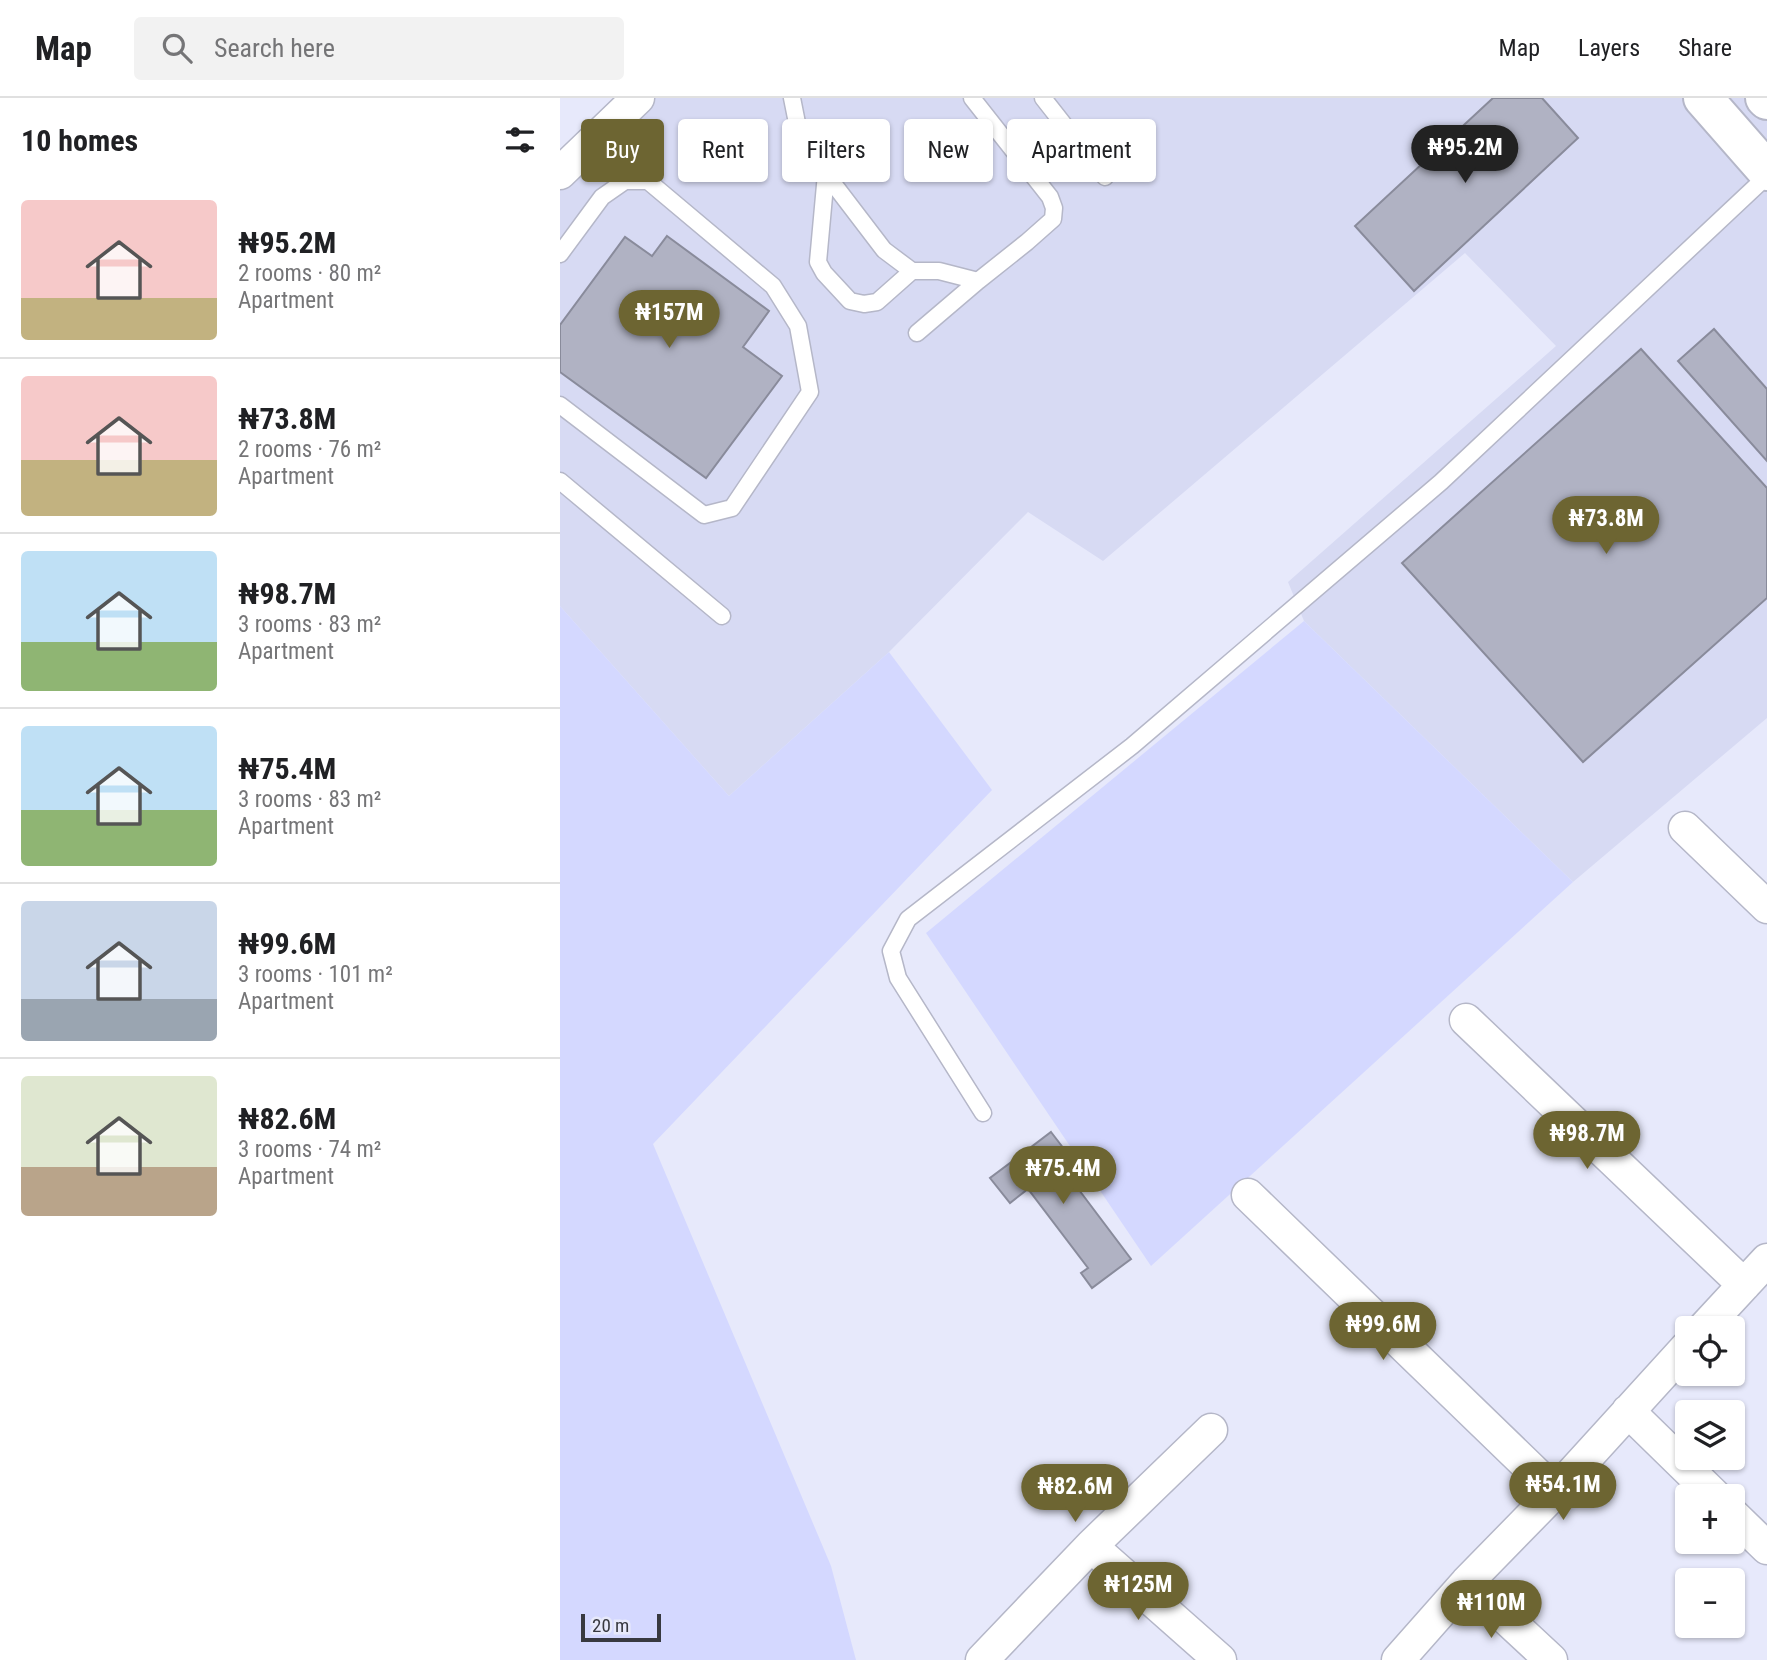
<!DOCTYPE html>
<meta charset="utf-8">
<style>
:root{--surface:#fff;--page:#f2f2f2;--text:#202124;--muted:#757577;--line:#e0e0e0;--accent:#6d6532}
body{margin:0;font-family:"Roboto Condensed",sans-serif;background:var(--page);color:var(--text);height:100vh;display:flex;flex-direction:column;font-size:26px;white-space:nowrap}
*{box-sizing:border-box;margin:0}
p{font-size:23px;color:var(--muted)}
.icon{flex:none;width:38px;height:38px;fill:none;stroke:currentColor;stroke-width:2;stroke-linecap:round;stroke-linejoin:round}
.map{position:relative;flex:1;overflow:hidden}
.drawer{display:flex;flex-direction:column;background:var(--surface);width:560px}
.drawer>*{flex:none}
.banner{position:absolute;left:21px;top:21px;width:665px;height:63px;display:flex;gap:14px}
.buttons{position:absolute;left:1115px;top:1218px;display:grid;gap:14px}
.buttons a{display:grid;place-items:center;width:70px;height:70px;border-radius:7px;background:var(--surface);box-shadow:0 2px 5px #0004;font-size:35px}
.scale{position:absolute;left:21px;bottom:18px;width:80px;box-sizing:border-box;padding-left:7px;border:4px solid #383940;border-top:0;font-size:19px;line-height:24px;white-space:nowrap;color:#383940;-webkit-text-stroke:5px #e7e9fb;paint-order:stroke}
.price{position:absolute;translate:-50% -60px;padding:0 16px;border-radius:24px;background:var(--accent);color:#fff;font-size:23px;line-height:46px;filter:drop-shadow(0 2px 4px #0008)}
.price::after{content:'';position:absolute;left:50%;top:42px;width:21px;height:16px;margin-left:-10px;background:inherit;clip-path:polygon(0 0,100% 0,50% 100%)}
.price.selected{background:#222;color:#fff}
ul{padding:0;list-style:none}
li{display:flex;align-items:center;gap:21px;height:175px;padding:0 21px}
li+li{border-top:2px solid var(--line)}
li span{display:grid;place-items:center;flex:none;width:196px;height:140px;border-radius:7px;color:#555}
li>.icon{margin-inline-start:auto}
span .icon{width:84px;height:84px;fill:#fffc;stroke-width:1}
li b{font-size:30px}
h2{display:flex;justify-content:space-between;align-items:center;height:84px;padding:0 21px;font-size:30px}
.chip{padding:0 24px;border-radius:7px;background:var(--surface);box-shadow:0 2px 5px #0004;font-size:24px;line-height:63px}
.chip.selected{background:var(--accent);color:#fff}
header{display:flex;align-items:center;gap:42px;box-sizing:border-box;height:98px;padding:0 35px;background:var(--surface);border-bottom:2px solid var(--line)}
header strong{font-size:33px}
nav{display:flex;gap:38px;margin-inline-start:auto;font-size:24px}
.search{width:490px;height:63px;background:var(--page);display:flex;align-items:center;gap:18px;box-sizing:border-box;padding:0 24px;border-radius:7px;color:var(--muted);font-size:26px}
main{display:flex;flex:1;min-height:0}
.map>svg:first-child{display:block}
</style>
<header>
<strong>Map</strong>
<div class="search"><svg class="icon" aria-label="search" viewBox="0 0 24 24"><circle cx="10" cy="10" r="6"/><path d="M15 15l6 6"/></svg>Search here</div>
<nav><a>Map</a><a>Layers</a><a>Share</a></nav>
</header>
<main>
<section class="drawer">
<h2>10 homes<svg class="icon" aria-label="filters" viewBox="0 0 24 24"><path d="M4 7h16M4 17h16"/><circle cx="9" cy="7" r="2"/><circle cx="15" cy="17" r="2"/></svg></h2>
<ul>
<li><span style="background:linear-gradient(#f6c9c9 70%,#c2b280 0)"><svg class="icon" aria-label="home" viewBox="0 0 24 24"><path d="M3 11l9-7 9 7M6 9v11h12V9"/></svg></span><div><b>₦95.2M</b><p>2 rooms · 80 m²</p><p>Apartment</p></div></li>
<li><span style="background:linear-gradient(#f6c9c9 60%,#c2b280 0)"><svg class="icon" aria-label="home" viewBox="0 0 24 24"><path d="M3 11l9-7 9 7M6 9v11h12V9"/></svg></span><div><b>₦73.8M</b><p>2 rooms · 76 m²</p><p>Apartment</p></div></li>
<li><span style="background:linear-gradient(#bfe0f5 65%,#8fb573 0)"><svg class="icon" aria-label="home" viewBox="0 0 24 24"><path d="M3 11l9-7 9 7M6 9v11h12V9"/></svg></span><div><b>₦98.7M</b><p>3 rooms · 83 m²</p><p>Apartment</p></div></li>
<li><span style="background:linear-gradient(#bfe0f5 60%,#8fb573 0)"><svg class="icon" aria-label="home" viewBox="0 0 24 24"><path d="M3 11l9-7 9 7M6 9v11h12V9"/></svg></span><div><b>₦75.4M</b><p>3 rooms · 83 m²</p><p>Apartment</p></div></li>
<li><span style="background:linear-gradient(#c9d6e8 70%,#9aa5b1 0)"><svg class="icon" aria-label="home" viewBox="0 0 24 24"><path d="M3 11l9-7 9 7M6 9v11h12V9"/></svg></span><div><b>₦99.6M</b><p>3 rooms · 101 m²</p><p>Apartment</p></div></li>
<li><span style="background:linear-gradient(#dfe7d0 65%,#b9a48a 0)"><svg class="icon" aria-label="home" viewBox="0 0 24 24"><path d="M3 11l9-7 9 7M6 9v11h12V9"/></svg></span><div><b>₦82.6M</b><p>3 rooms · 74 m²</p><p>Apartment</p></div></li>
</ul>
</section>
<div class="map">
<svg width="1207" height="1562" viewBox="0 0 1207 1562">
<rect width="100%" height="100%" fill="#e7e9fb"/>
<path fill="#d7daf3" d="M84,0h1123v620l-194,164 -269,-261 -16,-39 268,-236 -91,-93 -362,308 -75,-49 -139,140 -160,144 -169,-190v-420z"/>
<path fill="#d4d8ff" d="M0,508l169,190 160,-144 103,138 -339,354 178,422 25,94h-296z
M744,523l269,261 -422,384 -225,-333z"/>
<path fill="#b0b2c3" stroke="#898b9b" stroke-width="2" d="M933,0h49l36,40 -164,153 -59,-65z
M107,138l102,75 -26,36 39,29 -76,102 -146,-106v-47l65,-88 27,19z
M1154,231l53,60v72l-89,-100z
M1081,251l126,139v110l-184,164 -181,-199z
M491,1034l23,30 -10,8 67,89 -39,29 -11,-15 7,-5 -60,-79 -18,14 -20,-25z"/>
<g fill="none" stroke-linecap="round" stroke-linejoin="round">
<defs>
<path id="service" d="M232,0l5,25 29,51 58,76 28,21h27l39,10 49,-39 26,-23 1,-11 -4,-11 -78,-99
M483,0l62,79
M266,76l-8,88 6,11 26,28 14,3 13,-2 35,-31
M0,156l42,-57 23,-16h23l125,105 25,40 12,66 -78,116 -28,7 -144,-110
M357,235l61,-52
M0,383l162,135
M423,1015l-85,-135 -7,-27 17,-32 224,-173 309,-264 326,-306"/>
<path id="minor" d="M0,75l78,-75
M1125,730l82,79
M906,922l278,265
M688,1097l307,297
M1144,1230l63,-68
M1068,1313l87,85
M1172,1416l35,34
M531,1448l129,114
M907,1484l84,78
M422,1562l109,-114 120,-116
M838,1562l69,-78 88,-90 132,-145"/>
<path id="secondary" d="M1143,0l64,73
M1205,0l2,2"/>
</defs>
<use href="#service" stroke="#b5b7c8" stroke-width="19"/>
<use href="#minor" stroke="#b5b7c8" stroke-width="35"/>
<use href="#secondary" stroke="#b5b7c8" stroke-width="42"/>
<use href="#service" stroke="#fff" stroke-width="16"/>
<use href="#minor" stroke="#fff" stroke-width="32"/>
<use href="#secondary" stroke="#fff" stroke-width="38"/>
</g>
</svg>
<div class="buttons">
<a><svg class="icon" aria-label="locate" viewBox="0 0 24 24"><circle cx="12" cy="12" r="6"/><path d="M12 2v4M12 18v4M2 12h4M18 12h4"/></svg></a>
<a><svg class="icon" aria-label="layers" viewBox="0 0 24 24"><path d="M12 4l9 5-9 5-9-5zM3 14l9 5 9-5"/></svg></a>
<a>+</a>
<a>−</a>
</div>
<div class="scale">20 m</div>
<b class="price selected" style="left:905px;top:87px">₦95.2M</b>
<b class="price" style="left:109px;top:252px">₦157M</b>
<b class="price" style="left:1046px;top:458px">₦73.8M</b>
<b class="price" style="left:1027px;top:1073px">₦98.7M</b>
<b class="price" style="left:503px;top:1108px">₦75.4M</b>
<b class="price" style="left:823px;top:1264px">₦99.6M</b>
<b class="price" style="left:1003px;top:1424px">₦54.1M</b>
<b class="price" style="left:515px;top:1426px">₦82.6M</b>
<b class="price" style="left:578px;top:1524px">₦125M</b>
<b class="price" style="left:931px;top:1542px">₦110M</b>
<div class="banner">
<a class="chip selected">Buy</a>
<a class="chip">Rent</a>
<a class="chip">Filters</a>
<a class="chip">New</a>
<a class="chip">Apartment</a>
</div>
</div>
</main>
